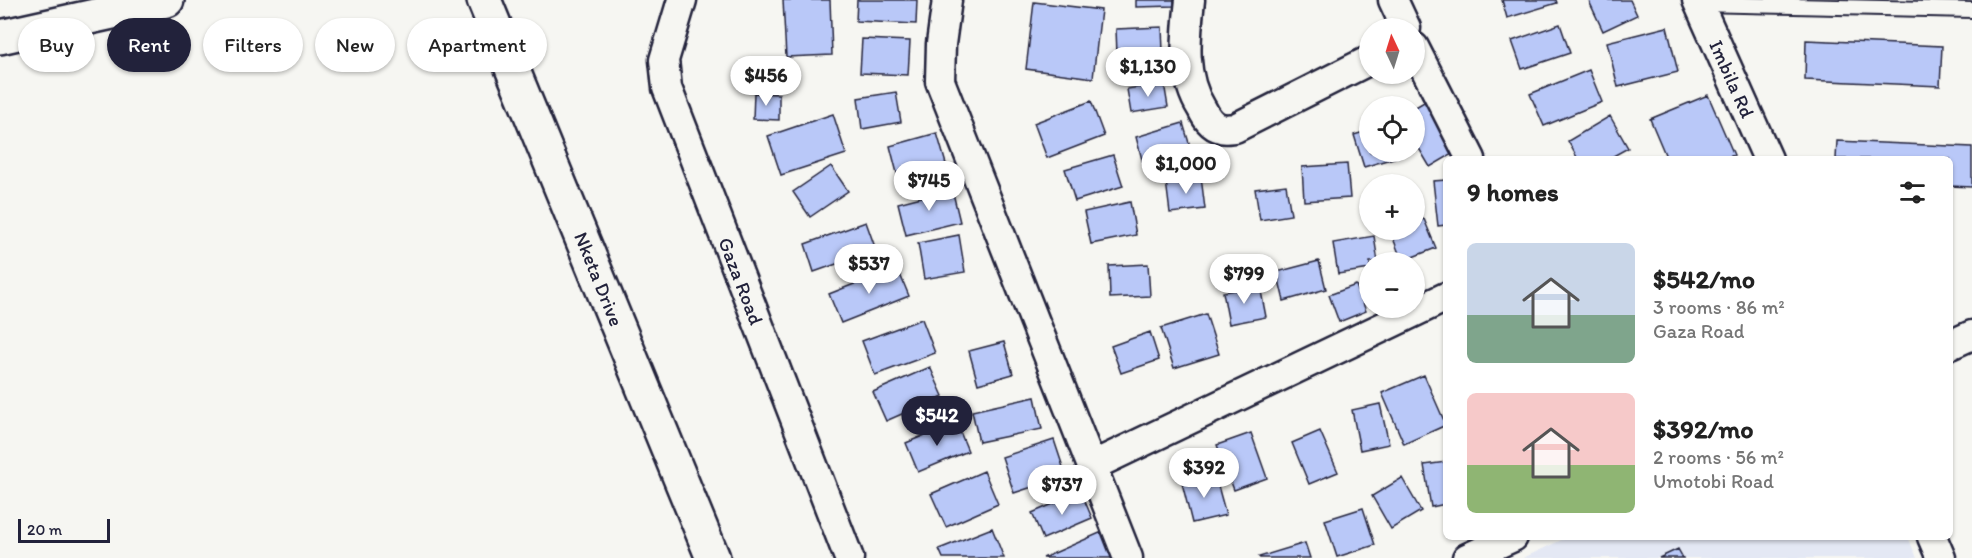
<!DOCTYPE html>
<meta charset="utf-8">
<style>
:root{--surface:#fff;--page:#f6f6f6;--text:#222;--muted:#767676;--accent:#22223b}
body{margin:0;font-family:Itim,sans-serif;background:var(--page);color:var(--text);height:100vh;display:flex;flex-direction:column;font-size:22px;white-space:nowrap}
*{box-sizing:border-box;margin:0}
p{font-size:20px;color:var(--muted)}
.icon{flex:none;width:33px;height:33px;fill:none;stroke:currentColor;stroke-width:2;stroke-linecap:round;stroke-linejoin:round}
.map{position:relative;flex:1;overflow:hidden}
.sheet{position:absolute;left:1443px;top:156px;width:510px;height:384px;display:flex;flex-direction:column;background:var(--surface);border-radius:9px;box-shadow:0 2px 4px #0004}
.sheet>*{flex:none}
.top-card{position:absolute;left:18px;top:18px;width:570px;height:54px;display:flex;gap:12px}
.needle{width:39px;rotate:356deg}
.buttons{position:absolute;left:1359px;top:18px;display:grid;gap:12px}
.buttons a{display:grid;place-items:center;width:66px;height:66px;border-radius:50%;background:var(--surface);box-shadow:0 2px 4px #0004;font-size:30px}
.scale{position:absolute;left:18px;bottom:15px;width:92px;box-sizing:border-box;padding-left:6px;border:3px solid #22223b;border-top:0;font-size:16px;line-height:21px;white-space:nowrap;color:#22223b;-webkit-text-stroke:4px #f6f6f2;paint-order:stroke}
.price{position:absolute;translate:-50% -51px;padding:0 14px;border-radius:21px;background:#fff;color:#222;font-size:20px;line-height:39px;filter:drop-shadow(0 2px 3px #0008)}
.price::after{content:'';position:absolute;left:50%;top:36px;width:18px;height:14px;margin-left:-9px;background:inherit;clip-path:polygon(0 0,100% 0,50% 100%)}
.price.on{background:var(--accent);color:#fff}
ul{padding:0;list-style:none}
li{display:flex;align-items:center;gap:18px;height:150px;padding:0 24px}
li span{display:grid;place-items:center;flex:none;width:168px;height:120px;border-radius:9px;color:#555}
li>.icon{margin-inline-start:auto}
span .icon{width:72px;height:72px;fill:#fffc;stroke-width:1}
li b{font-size:26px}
h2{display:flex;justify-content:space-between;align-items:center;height:72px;padding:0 24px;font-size:26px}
.pill{padding:0 21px;border-radius:27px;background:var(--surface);box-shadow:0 2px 4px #0004;font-size:21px;line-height:54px}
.pill.on{background:var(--accent);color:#fff}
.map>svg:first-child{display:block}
</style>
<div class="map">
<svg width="1972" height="558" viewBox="0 0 1972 558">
<rect width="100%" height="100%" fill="#f6f6f2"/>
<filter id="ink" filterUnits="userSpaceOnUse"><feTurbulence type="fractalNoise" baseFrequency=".0167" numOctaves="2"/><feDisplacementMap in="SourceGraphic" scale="12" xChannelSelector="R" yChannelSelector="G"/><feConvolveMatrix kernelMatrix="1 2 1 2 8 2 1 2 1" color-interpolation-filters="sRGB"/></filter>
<g filter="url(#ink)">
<path fill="#e4e8f4" d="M1568,537h340l9,21h-394z"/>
<path fill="#b9c8f8" stroke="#22223b" stroke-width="1.5" d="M783,0h47l2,55 -46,2z
M857,0h60l-1,24 -60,-3z
M1136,0h38v6l-38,1z
M1502,0h54l1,3 -50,15z
M1591,0h39l7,15 -34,16 -14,-30z
M1034,2l67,8 -8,68 -67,-9z
M1560,24l10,29 -48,16 -10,-28z
M1162,27l1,25 -46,2 -1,-25z
M1667,27l11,45 -60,15 -11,-45z
M862,39l48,2 -2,34 -48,-2z
M1806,40l136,6 -2,40 -135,-6z
M1589,70l13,32 -58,24 -14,-32z
M1164,83l4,24 -37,6 -4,-24z
M896,92l5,30 -39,7 -4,-31z
M754,93l25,1v26l-26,-1z
M1708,95l26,60 -10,4h-57l-17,-40z
M1429,99l30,51 -29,17 -16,-27v-32z
M1091,101l13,35 -57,22 -13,-35z
M833,114l13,40 -65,21 -13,-39z
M1610,116l18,32 -20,11h-30l-10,-18z
M1183,123l9,30 -48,14 -8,-30z
M1370,130v22h29l1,4 -36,11 -10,-32z
M937,133l9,31 -48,13 -8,-31z
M1837,141l135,6v40l-22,-1v-27h-114z
M1113,155l10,31 -48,15 -10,-32z
M1347,164l3,34 -46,3 -2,-34z
M831,166l17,25 -38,26 -17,-25z
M1201,177l4,32 -35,4 -4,-32z
M1446,180v45l-8,1 -5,-45z
M1286,185l5,30 -31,5 -5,-31z
M952,189l8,33 -54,13 -8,-32z
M1130,202l6,33 -45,9 -7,-32z
M1424,219l12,29 -34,13 -11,-28 8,-3h15v-7z
M866,222l10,28 -62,22 -9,-28z
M959,235l6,37 -41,7 -6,-36z
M1374,236l4,26h-8v7l-32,5 -5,-31z
M1319,261l7,28 -42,12 -7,-29z
M1148,264l2,32 -40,2 -1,-32z
M897,267l12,29 -68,27 -12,-29z
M1356,285l10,26 -27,11 -10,-27z
M1260,286l6,31 -37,7 -6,-32z
M1206,314l13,40 -45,14 -13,-40z
M922,319l13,34 -60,22 -13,-34z
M1150,332l9,28 -38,13 -10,-27z
M1004,342l9,32 -35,10 -9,-33z
M930,367l13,29 -57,25 -13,-29z
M1424,375l22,50 -42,19 -22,-51z
M1035,397l7,32 -63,13 -7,-31z
M1380,404l9,40 -29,6 -8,-40z
M956,422l12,29 -50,21 -12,-29z
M1320,431l18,41 -29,12 -17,-41z
M1251,433l16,45 -33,12 -17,-45z
M1054,440l12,36 -52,17 -12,-36z
M1446,462v42l-15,3 -7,-42z
M984,471l14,33 -52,23 -15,-33z
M1215,475l11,40 -34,8 -10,-40z
M1402,478l19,33 -30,18 -19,-33z
M1081,492l11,26 -49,21 -11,-26z
M1363,508l12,37 -38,12 -12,-37z
M992,528l12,30h-61l-4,-9z
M1102,532l11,26h-70z
M1305,543l5,15h-50l-1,-1z
M1678,549l5,9h-24z"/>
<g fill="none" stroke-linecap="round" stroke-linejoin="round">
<defs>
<path id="lane" d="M1699,4l273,6"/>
<path id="street" d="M682,0l-18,60 3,28 182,470
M947,0l-6,44 -1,37 188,477
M1190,0c-4,37 -9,76 12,109 4,8 9,17 19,19 4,2 10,0 14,0l135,-68
M1393,0l13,28
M1697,0l71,159
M1414,47l57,112
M1950,345l22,-10
M1092,466l354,-169
M1932,537l9,21
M1467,558l46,-21"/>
<path id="secondary" d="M484,0l229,558
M0,37l167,-37"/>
</defs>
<use href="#lane" stroke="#22223b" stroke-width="18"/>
<use href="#street" stroke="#22223b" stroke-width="33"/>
<use href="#secondary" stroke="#22223b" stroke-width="38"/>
<use href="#lane" stroke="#f6f6f2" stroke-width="14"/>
<use href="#street" stroke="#f6f6f2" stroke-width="28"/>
<use href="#secondary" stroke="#f6f6f2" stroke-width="33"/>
</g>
</g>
<g text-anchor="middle" stroke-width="5" stroke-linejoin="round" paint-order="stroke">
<g font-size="20" fill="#22223b" stroke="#f6f6f2">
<text transform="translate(1732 79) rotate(66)" y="7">Imbila Rd</text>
<text transform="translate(599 279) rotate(68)" y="7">Nketa Drive</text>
<text transform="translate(741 281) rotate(69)" y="7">Gaza Road</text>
</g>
</g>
</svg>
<div class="buttons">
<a><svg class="needle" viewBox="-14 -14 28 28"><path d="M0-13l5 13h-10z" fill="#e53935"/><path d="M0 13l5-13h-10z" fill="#767676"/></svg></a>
<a><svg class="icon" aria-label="locate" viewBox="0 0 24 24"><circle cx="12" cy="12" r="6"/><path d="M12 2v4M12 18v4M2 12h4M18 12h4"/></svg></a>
<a>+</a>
<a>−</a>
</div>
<div class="scale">20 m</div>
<b class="price" style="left:1148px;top:98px">$1,130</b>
<b class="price" style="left:766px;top:107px">$456</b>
<b class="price" style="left:1186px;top:195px">$1,000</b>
<b class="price" style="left:929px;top:212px">$745</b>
<b class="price" style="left:869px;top:295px">$537</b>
<b class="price" style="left:1244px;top:305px">$799</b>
<b class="price on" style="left:937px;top:447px">$542</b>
<b class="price" style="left:1204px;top:499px">$392</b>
<b class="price" style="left:1062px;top:516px">$737</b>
<div class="top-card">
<a class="pill">Buy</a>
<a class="pill on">Rent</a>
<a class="pill">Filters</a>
<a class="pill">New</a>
<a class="pill">Apartment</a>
</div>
<section class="sheet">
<h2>9 homes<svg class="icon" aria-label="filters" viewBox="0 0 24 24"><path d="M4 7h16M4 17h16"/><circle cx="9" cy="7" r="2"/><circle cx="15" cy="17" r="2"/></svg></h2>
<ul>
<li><span style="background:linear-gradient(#c9d6e8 60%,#7fa58c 0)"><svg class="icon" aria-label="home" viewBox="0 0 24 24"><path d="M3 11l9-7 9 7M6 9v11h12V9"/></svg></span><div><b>$542/mo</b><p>3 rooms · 86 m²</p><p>Gaza Road</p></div></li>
<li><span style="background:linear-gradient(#f6c9c9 60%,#8fb573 0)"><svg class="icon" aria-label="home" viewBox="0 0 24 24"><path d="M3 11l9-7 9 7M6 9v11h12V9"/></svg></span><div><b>$392/mo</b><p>2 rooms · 56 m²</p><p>Umotobi Road</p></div></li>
</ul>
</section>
</div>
